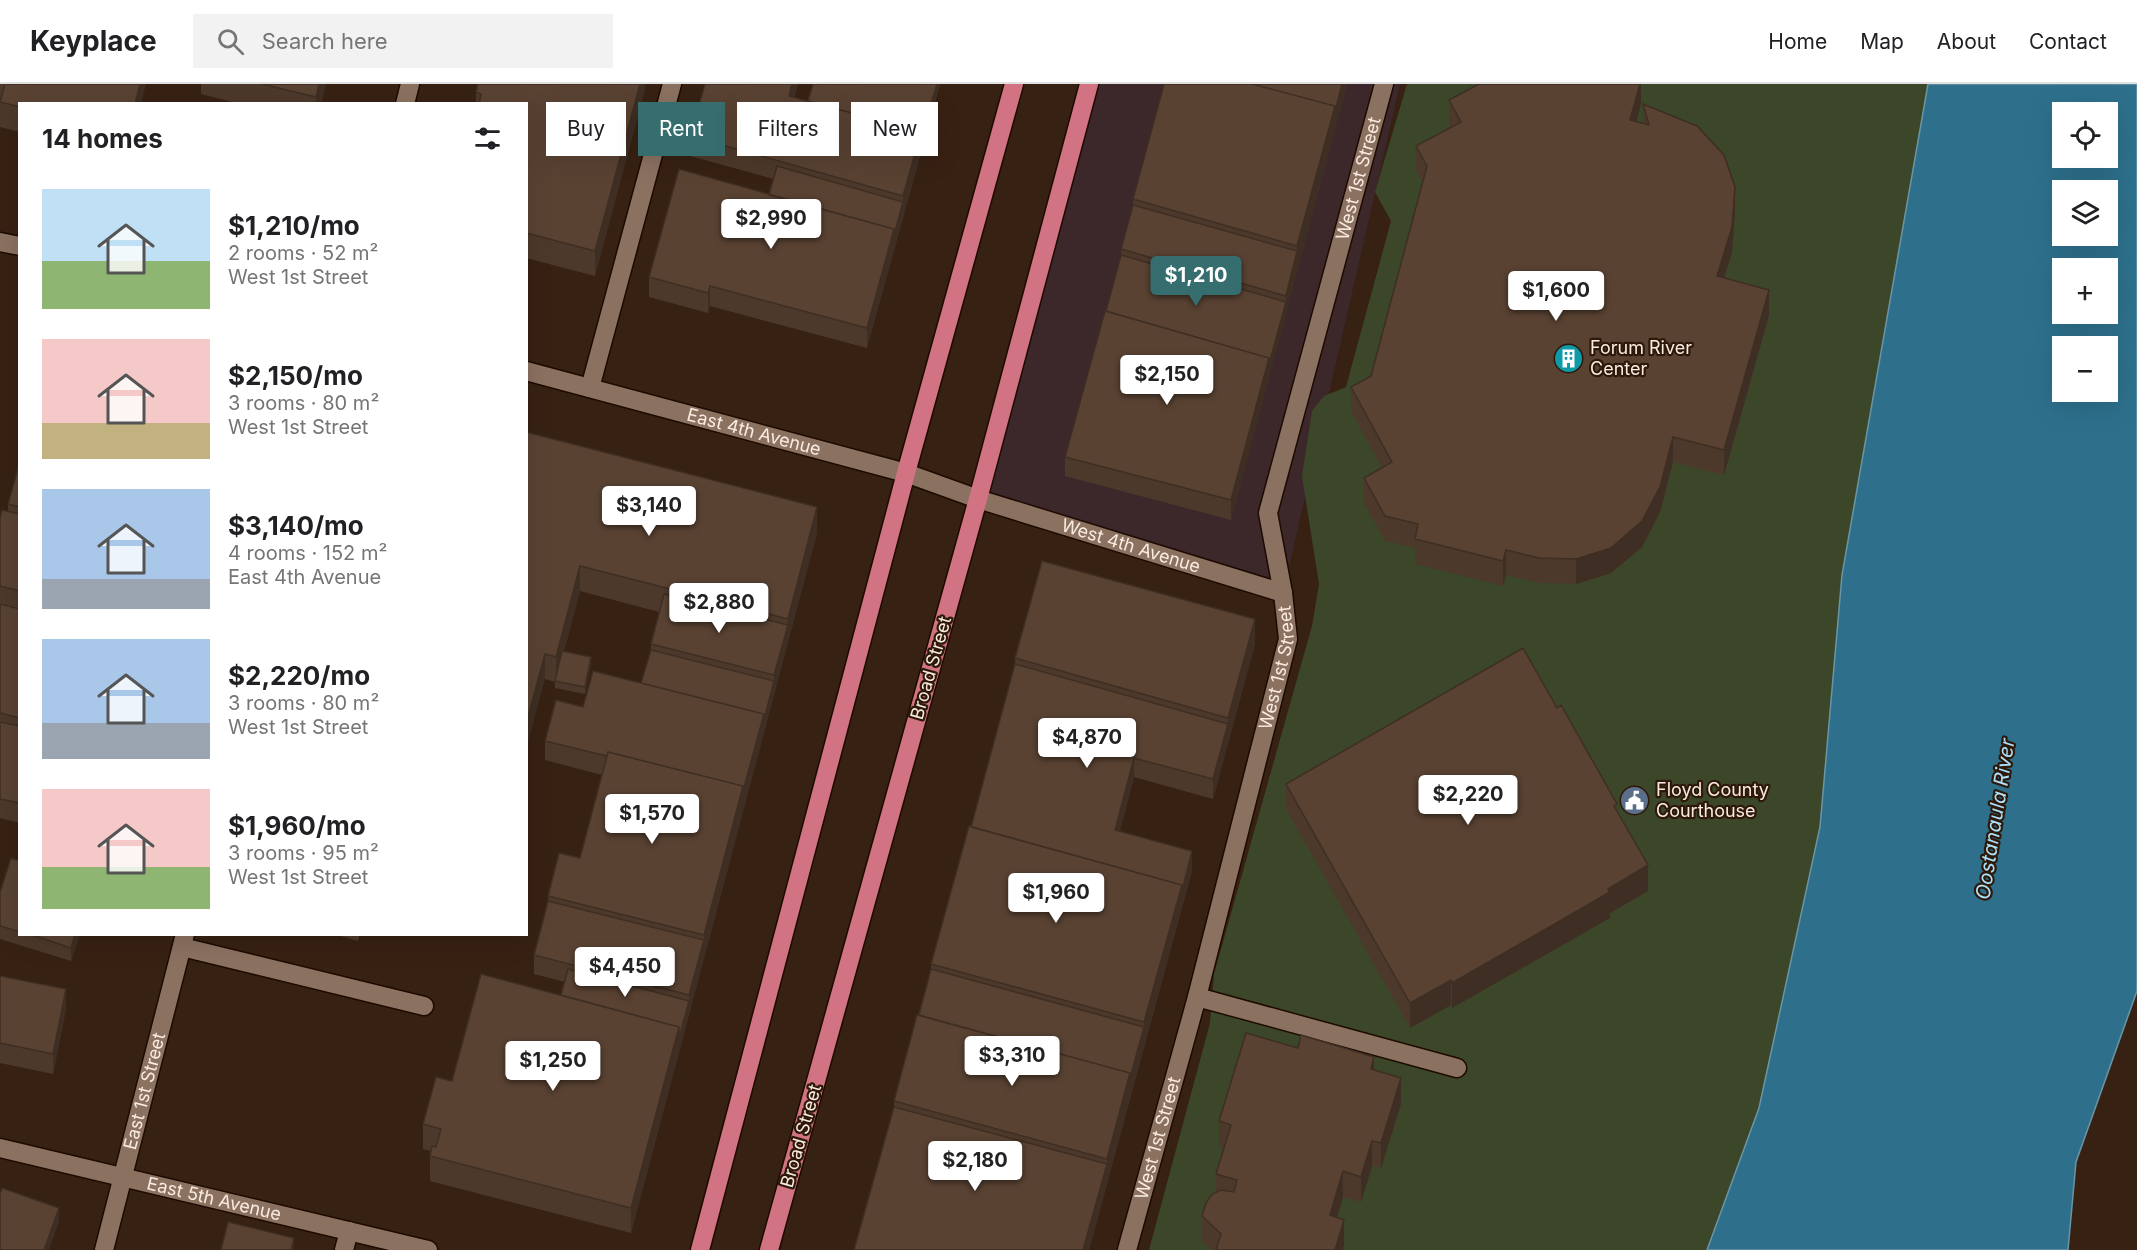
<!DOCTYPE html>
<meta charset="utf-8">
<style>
:root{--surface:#fff;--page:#f2f2f2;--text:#202124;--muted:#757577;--line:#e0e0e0;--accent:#366e70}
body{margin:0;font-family:Inter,sans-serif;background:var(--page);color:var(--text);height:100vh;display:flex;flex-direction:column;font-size:22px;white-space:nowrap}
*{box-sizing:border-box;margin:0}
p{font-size:20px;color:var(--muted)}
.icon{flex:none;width:33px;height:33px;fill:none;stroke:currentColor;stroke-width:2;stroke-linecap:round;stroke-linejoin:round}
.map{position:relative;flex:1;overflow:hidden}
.sheet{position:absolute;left:18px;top:18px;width:510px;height:834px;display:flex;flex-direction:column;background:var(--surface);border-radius:0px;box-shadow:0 6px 24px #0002}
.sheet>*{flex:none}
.guide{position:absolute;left:546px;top:18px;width:570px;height:54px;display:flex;gap:12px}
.fabs{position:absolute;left:2052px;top:18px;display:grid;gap:12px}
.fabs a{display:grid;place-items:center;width:66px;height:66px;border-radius:0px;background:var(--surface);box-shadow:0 6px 24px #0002;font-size:30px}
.price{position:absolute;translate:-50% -51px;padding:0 14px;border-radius:6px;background:#fff;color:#222;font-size:20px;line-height:39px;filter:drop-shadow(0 2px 3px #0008)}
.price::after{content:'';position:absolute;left:50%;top:36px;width:18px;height:14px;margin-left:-9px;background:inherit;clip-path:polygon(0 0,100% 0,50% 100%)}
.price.active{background:var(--accent);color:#fff}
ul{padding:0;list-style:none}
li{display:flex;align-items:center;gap:18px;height:150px;padding:0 24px}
li span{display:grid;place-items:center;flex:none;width:168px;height:120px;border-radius:0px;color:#555}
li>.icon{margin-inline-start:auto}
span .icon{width:72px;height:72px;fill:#fffc;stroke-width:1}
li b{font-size:26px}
h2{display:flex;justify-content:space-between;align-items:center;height:72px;padding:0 24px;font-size:26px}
.tag{padding:0 21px;border-radius:0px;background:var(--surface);box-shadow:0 6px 24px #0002;font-size:21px;line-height:54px}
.tag.active{background:var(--accent);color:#fff}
header{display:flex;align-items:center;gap:36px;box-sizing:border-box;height:84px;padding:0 30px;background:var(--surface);border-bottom:2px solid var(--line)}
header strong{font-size:28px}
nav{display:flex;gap:33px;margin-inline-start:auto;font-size:21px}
.search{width:420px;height:54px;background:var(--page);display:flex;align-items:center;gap:15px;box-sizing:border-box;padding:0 21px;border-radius:0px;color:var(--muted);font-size:22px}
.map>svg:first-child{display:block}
</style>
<header>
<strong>Keyplace</strong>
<div class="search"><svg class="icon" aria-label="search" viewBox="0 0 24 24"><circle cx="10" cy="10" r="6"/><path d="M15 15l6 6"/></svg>Search here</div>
<nav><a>Home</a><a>Map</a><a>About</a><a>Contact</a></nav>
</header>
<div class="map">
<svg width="2137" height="1166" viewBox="0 0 2137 1166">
<rect width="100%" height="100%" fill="#372113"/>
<path fill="#3c282a" d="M1089,0h311l-117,509 -305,-94z"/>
<path fill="#3c4729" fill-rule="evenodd" d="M1407,0h730l-29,262h-46v46l-130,858h-783l61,-227 4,-49 98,-348 7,-42 -17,-108 10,-65 12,-15 22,-9 45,-166 -16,-29zM2062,28h46v46h-46zM2062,106h46v46h-46zM2062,184h46v46h-46z"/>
<path fill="#2e708c" stroke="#6b95a6" stroke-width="1.5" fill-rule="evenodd" d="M1928,0h209v907l-61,171 -8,88h-361l52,-142 61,-281 22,-252zM2062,28h46v46h-46zM2062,106h46v46h-46zM2062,184h46v46h-46zM2062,262h46v46h-46z"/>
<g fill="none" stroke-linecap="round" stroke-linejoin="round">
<defs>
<g id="minor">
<path d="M405,20l5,-20"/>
<path d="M0,158l20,4"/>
<path id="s1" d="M526,287l380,102 72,26 305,94"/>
<path d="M590,304l82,-304"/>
<path d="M182,863l242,59"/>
<path d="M1197,913l260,71"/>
<path id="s2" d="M0,1064l428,102"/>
<path id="s3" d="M104,1166l81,-316"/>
<path d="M344,1166l5,-19"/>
<path id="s4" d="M1127,1166l70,-253 91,-358 -5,-46 -15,-80 116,-429"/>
</g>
<path id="major" d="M700,1166l206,-777 108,-389
M769,1166l209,-751 111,-415"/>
</defs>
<use href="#minor" stroke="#1d0a01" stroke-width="21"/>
<use href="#major" stroke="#1d0a01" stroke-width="21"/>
<use href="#minor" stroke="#8b7160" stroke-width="18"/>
<use href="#major" stroke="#d17382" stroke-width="18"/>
</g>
<path fill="#4d392b" d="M0,0h146l-126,20v28l-20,-5z
M201,0h125l-5,20h-81l-39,-10z
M645,0v5l-50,187 -69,-18v-154h-50v-12z
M798,0l-4,13 14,4 5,-17h127l-73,264 -157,-42 -2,7 -59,-16v-20l120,-82 5,-16 -84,-23v-20z
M1164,0h183l-116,436 -166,-44v-19l41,-146 15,-56v-6l12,-44v-6z
M1641,0v20l-5,18 7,2v-20l92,108 -3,40 -8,26 45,37 -45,160 -51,-13 -13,50 -18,35 -31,26 -35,11 -37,-1 -33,-8 -3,11 -88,-22v-16l-30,-7 -21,-38v-25l18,-10 -31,-56v-25l20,-11 52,-193 -7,-12v-25l34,-18 -1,-2v-26z
M526,348l291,101 -186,700 -201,-52v-25l1,-5 -8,-2v-25l29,-43 109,-86 4,-13 -31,-8v-19l14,-54v-5l32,-38 22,-83 -57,-15v-19l38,-34 58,-24 10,-33v-6l8,-32 -79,-21 -16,60 27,13 -6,30 -30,-6v-6l-10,-3z
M20,377v362l-20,-5v-300l8,-7v-7z
M1255,560l-42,155 -79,-22 -14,54 72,40 -103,379h-235l40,-143v-6l37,-132v-5l40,-137 44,-163v-6z
M1557,624l60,103 31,80 -38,22v5l-158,90 -1,-3 -41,23 -124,-219v-25z
M20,777v73h60l-9,27 -71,-22v-47z
M334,850h26l-2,7z
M0,892l66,33 -13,65 -53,-11z
M1298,964l76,22 27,34 -20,64 -9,-2 -11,36 -18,-5 -6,21 7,27 -1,5h-132l-9,-9v-25l14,-24v-18l8,-26 -5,-1v-26z"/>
<path fill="#3e2e23" d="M140,0h6l-5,20h-6z
M319,0h7l-5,20h-5v-7z
M640,0h5v5l-50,187v-25z
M792,0h6v2l-9,30v-20z
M937,0h3l-3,10z
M937,0v10l-70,254v-20l27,-99 9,-27v-6l18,-64z
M1342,0h5l-78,294v-14l17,-62v-6l11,-44v-6l38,-140z
M1640,0h1v20l-11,42v-26z
M1735,103v25l-3,40 -15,49v-25z
M710,202v20l-2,7v-20z
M1769,206v25l-45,160v-25z
M1269,274v20l-38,142v-20z
M1673,353v25l-13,50 -18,35 -31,26 -35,11v-25z
M817,423v26l-43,162v-20z
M1506,466v25l-3,11v-25z
M580,482v25l-24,91v-25z
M1255,535v25l-27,100v-26z
M545,570v25l-19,71v-26z
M591,573v7l-6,30v-7z
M774,597v14l-10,38v-13z
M764,630v19l-133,500v-25l48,-181 10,-26v-6l15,-55v-5l39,-149z
M1228,640v20l-15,55v-20z
M1134,674v19l-19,73v-20z
M1192,767v20l-48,176 -55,203h-6l24,-86v-5l23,-86 14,-46v-5l38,-137z
M1648,781v26l-38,22v5l-158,90v-25l156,-94z
M75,850h5l-9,27v-13z
M1451,896v25l-41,23v-25z
M66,905v20l-13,65v-20z
M1374,973v25l-3,-13z
M1401,994v26l-20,64v-25z
M1372,1057v25l-11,36v-25z
M1343,1087v26l-13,44v-26z
M59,1124v14l-10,28h-5z
M1344,1136v25l-1,5h-8z
M294,1154v12h-3z"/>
<path fill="#594232" stroke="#3e2e23" stroke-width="1.5" d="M5,0h135l-5,20h-115v3l-20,-5z
M262,0h57l-3,13z
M478,0h162l-45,167 -69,-18v-129h-47l2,-10 -5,-2z
M705,0h87l-3,12 132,36 -18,64 -213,-60z
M813,0h124l-16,54v-6l-113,-31z
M1164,0h88l83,22 -38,140 -164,-47z
M1252,0h90l-7,28v-6z
M1479,0h161l-10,36 19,5 -6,-21 54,22 27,29 11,32 -3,40 -15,49 52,14 -45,160 -51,-13 -13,50 -18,34 -31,27 -35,11 -37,-1 -33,-8 -3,11 -88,-22 3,-15 -33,-8 -21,-38 28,-16 -41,-75 20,-11 56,-210 -11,-20 45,-24 -12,-22z
M777,82l126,36 -9,33v-6l-125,-34z
M679,85l215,60 -27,99 -157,-42 -2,7 -59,-16z
M1133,121l164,46 -11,45 -165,-47z
M1121,171l165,47 -17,62v-6l-163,-47z
M1105,227l164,47 -38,142 -166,-43z
M526,348l291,75 -29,112 -208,-53 -24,91 -11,-3 -19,70z
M20,377v46l-12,-3z
M2,426l18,4v77l-20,-5v-68z
M1042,477l213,58 -27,99 -213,-60z
M664,510l124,31 -14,50 -123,-31z
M0,520l20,5v109l-20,-5z
M1523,564l34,60 4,-3 56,99 -3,2 34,59 -40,24 2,3 -158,91 -1,-3 -41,23 -124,-219z
M651,566l123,31 -10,39v-6l-123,-31z
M562,567l29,6 -6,30 -30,-6z
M1015,580l213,60 -15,55 -79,-21 -19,72 77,21 -10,40v-6l-211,-58z
M593,587l171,43 -21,77v-5l-135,-34 -1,4 -62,-15 11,-41 27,7z
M0,638l20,4v77l-20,-4z
M608,668l135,34 -39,149 -156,-39 11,-43 21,5z
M969,742l213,59 -38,137 -213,-58z
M11,774l9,3v71l-20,-6v-34z
M548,817l156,39 -15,55 -155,-40z
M29,850h46l-4,14z
M568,885l121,32 -10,37v-11l-118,-32z
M931,885l213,58 -14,51v-5l-211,-58z
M481,890l198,53 -48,181 -201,-52 2,-10 4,1 5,-18 -18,-5 13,-47 16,4z
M0,892l66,13 -13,65 -53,-11z
M917,931l213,58 -23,86 -213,-58z
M1246,949l52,15 3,-13 73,22 -3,12 30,9 -20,65 -9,-2 -11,36 -18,-6 -13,44 14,5 -9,30h-119l5,-16 -19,-18 4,-13 6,-9 9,-4 13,2 3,-12 -21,-6 15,-49 -12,-4z
M894,1023l213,57 -24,86h-229z
M2,1104l57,20 -15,42h-44v-56z
M228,1138l66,16 -3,12h-70z"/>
<defs>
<symbol id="building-disc" viewBox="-11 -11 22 22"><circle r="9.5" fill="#0f9aa8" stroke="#2d1809"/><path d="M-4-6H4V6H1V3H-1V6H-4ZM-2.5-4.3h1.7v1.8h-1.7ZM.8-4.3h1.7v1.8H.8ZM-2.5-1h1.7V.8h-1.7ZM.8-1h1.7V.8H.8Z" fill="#fff"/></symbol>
<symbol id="civic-disc" viewBox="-11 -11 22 22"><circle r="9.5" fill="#5c6f8a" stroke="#2d1809"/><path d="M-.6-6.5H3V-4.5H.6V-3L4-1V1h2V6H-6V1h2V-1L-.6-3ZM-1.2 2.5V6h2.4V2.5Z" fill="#fff"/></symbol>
</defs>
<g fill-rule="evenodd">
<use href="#building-disc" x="1552" y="258" width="33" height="33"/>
<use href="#civic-disc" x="1618" y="700" width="33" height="33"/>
</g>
<g text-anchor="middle" stroke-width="4.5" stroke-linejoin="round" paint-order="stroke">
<g font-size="18" fill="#faebe1" stroke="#2d1809">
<text dy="6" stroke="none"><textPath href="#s4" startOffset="1106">West 1st Street</textPath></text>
<text dy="6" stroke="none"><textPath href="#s1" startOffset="236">East 4th Avenue</textPath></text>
<text dy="6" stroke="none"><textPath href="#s1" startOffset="630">West 4th Avenue</textPath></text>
<text transform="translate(931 584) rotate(-74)" y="6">Broad Street</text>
<text dy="6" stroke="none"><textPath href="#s4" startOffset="602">West 1st Street</textPath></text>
<text dy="6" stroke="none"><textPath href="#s3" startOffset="164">East 1st Street</textPath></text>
<text transform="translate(801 1052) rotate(-74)" y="6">Broad Street</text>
<text dy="6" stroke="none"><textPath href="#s4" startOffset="116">West 1st Street</textPath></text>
<text dy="6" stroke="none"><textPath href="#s2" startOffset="220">East 5th Avenue</textPath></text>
</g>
<g font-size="18" fill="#faebe1" stroke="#2d1809" text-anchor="start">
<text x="1590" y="270">Forum River<tspan x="1590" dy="21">Center</tspan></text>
<text x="1656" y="712">Floyd County<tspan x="1656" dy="21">Courthouse</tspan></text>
</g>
<g font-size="20" font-style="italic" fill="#ace1fc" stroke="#2d1809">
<text transform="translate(1995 735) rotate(-81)" y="7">Oostanaula River</text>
</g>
</g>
</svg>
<div class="fabs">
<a><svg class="icon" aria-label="locate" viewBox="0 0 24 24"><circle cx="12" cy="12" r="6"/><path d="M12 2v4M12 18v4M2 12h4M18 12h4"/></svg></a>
<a><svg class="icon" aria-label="layers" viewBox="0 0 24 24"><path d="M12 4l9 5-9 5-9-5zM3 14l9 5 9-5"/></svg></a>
<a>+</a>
<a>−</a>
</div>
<b class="price" style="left:771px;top:166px">$2,990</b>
<b class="price active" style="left:1196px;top:223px">$1,210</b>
<b class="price" style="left:1556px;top:238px">$1,600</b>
<b class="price" style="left:1167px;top:322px">$2,150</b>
<b class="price" style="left:649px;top:453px">$3,140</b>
<b class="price" style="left:719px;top:550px">$2,880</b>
<b class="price" style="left:1087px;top:685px">$4,870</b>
<b class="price" style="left:1468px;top:742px">$2,220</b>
<b class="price" style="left:652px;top:761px">$1,570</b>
<b class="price" style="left:1056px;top:840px">$1,960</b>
<b class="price" style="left:625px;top:914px">$4,450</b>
<b class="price" style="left:1012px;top:1003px">$3,310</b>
<b class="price" style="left:553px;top:1008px">$1,250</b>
<b class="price" style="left:975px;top:1108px">$2,180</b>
<div class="guide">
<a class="tag">Buy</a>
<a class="tag active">Rent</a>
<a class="tag">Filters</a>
<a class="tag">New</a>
</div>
<section class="sheet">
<h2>14 homes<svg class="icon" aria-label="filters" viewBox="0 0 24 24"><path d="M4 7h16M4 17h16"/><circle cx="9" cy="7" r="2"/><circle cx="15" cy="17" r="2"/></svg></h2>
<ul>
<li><span style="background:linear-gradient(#bfe0f5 60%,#8fb573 0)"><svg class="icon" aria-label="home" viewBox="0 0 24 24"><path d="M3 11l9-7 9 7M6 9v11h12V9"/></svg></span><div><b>$1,210/mo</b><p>2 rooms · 52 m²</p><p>West 1st Street</p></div></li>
<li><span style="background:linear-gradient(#f6c9c9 70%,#c2b280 0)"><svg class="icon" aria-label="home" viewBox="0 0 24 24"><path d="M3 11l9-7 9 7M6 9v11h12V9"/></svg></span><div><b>$2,150/mo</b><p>3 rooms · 80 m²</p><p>West 1st Street</p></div></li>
<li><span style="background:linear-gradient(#a9c7e8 75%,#9aa5b1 0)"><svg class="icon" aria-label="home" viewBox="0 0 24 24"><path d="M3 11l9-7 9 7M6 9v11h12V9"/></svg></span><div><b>$3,140/mo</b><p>4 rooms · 152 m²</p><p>East 4th Avenue</p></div></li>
<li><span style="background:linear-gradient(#a9c7e8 70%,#9aa5b1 0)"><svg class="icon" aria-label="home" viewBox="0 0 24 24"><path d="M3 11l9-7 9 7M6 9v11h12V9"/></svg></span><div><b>$2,220/mo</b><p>3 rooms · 80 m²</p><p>West 1st Street</p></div></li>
<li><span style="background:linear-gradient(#f6c9c9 65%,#8fb573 0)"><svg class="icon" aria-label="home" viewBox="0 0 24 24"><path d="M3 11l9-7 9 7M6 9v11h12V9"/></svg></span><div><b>$1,960/mo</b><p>3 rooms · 95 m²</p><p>West 1st Street</p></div></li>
</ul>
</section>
</div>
